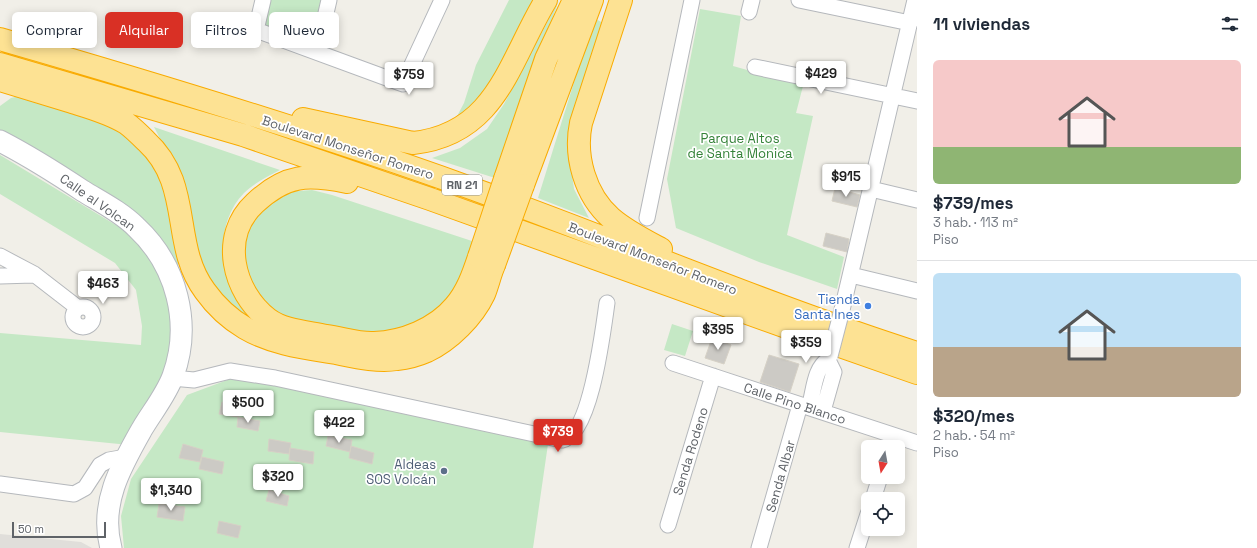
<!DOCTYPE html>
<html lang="es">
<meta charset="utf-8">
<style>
:root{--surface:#fff;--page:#f2f2f3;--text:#1f2937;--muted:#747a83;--line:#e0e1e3;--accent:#d93025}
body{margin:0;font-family:"Space Grotesk",sans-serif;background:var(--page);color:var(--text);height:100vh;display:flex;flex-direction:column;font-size:15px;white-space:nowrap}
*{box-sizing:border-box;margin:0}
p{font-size:13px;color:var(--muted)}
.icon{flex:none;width:22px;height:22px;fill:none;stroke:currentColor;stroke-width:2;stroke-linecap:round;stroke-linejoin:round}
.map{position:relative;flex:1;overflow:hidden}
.panel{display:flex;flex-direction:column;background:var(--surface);width:340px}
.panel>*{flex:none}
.guide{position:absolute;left:12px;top:12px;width:380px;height:36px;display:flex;gap:8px}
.needle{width:26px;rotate:191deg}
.buttons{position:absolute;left:861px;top:440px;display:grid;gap:8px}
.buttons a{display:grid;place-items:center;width:44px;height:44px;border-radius:6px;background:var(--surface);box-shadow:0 2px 10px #0003;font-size:20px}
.scale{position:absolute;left:12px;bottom:10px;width:94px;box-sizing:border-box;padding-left:4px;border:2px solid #5f6368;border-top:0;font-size:11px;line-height:14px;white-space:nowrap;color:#5f6368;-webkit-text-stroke:3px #fff;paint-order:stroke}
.price{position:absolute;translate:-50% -34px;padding:0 9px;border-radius:4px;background:#fff;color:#222;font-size:13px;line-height:26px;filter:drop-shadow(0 1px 2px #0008)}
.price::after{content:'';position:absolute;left:50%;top:24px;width:12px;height:9px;margin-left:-6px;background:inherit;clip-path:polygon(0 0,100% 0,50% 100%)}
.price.selected{background:var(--accent);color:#fff}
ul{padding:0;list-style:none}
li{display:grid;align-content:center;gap:8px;height:212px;padding:0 16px}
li+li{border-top:1px solid var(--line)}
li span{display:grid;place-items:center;height:124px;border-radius:6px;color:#555}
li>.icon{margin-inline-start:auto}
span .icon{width:72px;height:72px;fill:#fffc;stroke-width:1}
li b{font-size:17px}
h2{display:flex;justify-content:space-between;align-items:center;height:48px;padding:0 16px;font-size:17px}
.tag{padding:0 14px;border-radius:6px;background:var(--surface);box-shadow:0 2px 10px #0003;font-size:14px;line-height:36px}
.tag.selected{background:var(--accent);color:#fff}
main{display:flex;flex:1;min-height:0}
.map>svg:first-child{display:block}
</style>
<main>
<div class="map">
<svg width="917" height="548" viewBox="0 0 917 548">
<rect width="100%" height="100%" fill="#f1efe8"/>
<path fill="#e0deda" d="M0,534l81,8 11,6h-92z"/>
<path fill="#c5e8c5" d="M270,0h55l-11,44 -49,-19z
M509,0h29l-58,101 -25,19 9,-17 12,-38z
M559,0l-64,178 -63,-20 28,-10 27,-19 17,-25z
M700,9l41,7 -8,50 70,20 -7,27 17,3 -26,119 57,22 -7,32 -78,-27 -83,-34 -9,-49z
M594,18l9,5 -34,129 5,37 15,29 -51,-20z
M19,96l100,32 43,45 17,91 -6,3 -14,-21 -159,-107v-33l11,-8z
M154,127l126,43c-13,7 -26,13 -36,23 -28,29 -25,74 -7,107 5,9 15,17 22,25l-32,-17 -22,-29 -36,-123z
M0,155l129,78 20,19 18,27 8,71 -46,95 -129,-13v-99l141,12 1,-19 -6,-36 -21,-27 -115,-69z
M312,190l20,5 143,47 -17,43 -23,27 -18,12 -46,12 -88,-15 -34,-32 -6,-40 5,-21 22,-27 15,-9z
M672,324l21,7 -8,25 -21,-6z
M238,376l310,68 -15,104h-409l-3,-32 10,-37 56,-84z"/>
<path fill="#cccac5" stroke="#d6d1c6" d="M835,188l25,7 -3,12 -25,-6z
M826,233l23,6 -2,13 -24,-6z
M712,338l19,7 -7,19 -19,-6z
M769,355l30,9 -9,28 -30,-10z
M222,402l18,5 -2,10 -19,-3z
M238,417l22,4 -2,10 -21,-4z
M328,436l24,4 -2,12 -24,-6z
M269,439l22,4 -1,5 24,4 -1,12 -24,-4 1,-12 -1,6 -21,-3z
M183,444l20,6 -3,12 -21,-4z
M351,446l23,7 -2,11 -23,-6z
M202,457l22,5 -2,12 -23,-5z
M256,476l15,4 -2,10 -16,-4z
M269,490l20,6 -2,10 -21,-5z
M159,504l26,3 -2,14 -26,-4z
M219,521l22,5 -3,12 -21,-5z"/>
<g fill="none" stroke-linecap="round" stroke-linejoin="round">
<defs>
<path id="street" d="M263,0l-7,30 147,54 39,-84
M799,0l111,23
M749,12l3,-12
M317,52l12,-52
M755,67l162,34
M871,189l46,11
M647,218l45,-218
M0,256l34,18 44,34
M851,275l66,16
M0,276l33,-1
M73 317a10 10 0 1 1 20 0a10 10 0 1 1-20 0Z
M842,310l73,-310
M673,363l244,80
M172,378l22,2 36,-9 45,7 287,62c29,-5 41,-110 45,-137
M809,407c5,-15 5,-39 19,-47
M823,411l11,-39 -6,-12
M0,484l74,10 11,-6 15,-23 9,-5 17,-3
M873,499l7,-22
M668,525l45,-149
M759,548l41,-143
M857,548l11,-34"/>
<path id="secondary" d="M0,141c29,15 56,32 83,50 18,11 38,21 53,36 41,38 56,97 37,149 -7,19 -21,36 -31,53 -21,37 -43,75 -31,119"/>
<path id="highway" d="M621,0l-40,123c-7,33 4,72 30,95 15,13 33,22 50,31
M0,39c156,45 312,92 465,147 151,54 299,118 452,167
M0,64l243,71 187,64 384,138 103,36
M0,80c23,7 46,14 69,21 19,6 39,11 57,22 7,5 14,12 20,18 48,44 24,103 59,150 10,14 25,28 40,37 27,16 60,20 91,25 20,4 41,9 61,6 10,-1 21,-4 30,-8 23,-11 46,-34 57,-57 4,-10 6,-20 10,-29
M303,119l110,24c84,-9 96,-82 133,-143
M505,179l41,-120 28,-59
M347,182c-39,-8 -61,-8 -92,21 -36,33 -22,89 13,116 16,12 40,13 58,17 16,2 33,8 48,7 29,-1 62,-14 81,-37 12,-14 18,-31 24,-49
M523,185l69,-185"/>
</defs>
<use href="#street" stroke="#b5b8bc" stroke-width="17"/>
<use href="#secondary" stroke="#b6babf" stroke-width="23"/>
<use href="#highway" stroke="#f9ab00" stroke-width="24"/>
<use href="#street" stroke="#fff" stroke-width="15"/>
<use href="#secondary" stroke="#fff" stroke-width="21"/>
<use href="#highway" stroke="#fde293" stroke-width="22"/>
<defs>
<path id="street-bridge" d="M830,356l12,-46"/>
<path id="highway-bridge" d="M479,257l26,-78
M494,265l29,-80"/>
</defs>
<use href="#street-bridge" stroke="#b5b8bc" stroke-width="17" stroke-linecap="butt"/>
<use href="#highway-bridge" stroke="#f9ab00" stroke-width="24" stroke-linecap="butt"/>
<use href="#street-bridge" stroke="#fff" stroke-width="15"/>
<use href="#highway-bridge" stroke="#fde293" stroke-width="22"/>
</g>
<circle fill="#3f7fe0" stroke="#fff" stroke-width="1.5" cx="868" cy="306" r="4"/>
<circle fill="#5c6f8a" stroke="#fff" stroke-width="1.5" cx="444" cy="471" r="4"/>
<g text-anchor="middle" stroke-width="3.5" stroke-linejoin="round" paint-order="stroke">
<rect fill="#fff" stroke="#8f9295" stroke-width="1" x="442" y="175" width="40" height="20" rx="3"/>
<g font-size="12" font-weight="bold" fill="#5f6368">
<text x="462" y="189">RN 21</text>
</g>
<g font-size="13" fill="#348238" stroke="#fff">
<text x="740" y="143">Parque Altos<tspan x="740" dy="15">de Santa Monica</tspan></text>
</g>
<g font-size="13" fill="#5f6368" stroke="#fff">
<text transform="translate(348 147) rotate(18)" y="5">Boulevard Monseñor Romero</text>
<text transform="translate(98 202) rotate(35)" y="5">Calle al Volcan</text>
<text transform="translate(653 258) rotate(21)" y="5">Boulevard Monseñor Romero</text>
<text transform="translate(795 403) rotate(18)" y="5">Calle Pino Blanco</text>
<text transform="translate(690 451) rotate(-73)" y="5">Senda Rodeno</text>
<text transform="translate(780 476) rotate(-74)" y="5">Senda Albar</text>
</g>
<g font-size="13" fill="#366cbe" stroke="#fff" text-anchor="end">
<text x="860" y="304">Tienda<tspan x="860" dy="15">Santa Ines</tspan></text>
</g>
<g font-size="13" fill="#4e5e75" stroke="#fff" text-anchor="end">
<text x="436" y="469">Aldeas<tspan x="436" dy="15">SOS Volcán</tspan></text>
</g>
</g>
</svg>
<div class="buttons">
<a><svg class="needle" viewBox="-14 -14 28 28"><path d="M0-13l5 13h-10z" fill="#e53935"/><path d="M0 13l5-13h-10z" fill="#747a83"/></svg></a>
<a><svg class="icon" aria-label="locate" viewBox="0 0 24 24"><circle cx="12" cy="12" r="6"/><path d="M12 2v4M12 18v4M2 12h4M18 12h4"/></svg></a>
</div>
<div class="scale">50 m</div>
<b class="price" style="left:821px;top:95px">$429</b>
<b class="price" style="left:409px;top:96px">$759</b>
<b class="price" style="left:846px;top:198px">$915</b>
<b class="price" style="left:103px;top:305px">$463</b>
<b class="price" style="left:718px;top:351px">$395</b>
<b class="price" style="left:806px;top:364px">$359</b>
<b class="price" style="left:248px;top:424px">$500</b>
<b class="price" style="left:339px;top:444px">$422</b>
<b class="price selected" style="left:558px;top:453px">$739</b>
<b class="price" style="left:278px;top:498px">$320</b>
<b class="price" style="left:171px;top:512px">$1,340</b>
<div class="guide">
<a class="tag">Comprar</a>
<a class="tag selected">Alquilar</a>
<a class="tag">Filtros</a>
<a class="tag">Nuevo</a>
</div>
</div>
<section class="panel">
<h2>11 viviendas<svg class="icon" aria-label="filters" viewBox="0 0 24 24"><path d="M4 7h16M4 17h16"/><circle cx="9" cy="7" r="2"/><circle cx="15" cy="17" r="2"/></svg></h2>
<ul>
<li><span style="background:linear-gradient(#f6c9c9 70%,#8fb573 0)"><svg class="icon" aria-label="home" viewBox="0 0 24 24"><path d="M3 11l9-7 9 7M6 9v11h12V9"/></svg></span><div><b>$739/mes</b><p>3 hab. · 113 m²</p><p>Piso</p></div></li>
<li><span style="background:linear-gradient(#bfe0f5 60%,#b9a48a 0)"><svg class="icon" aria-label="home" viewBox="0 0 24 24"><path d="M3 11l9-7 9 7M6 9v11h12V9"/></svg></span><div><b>$320/mes</b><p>2 hab. · 54 m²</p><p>Piso</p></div></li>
</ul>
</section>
</main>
